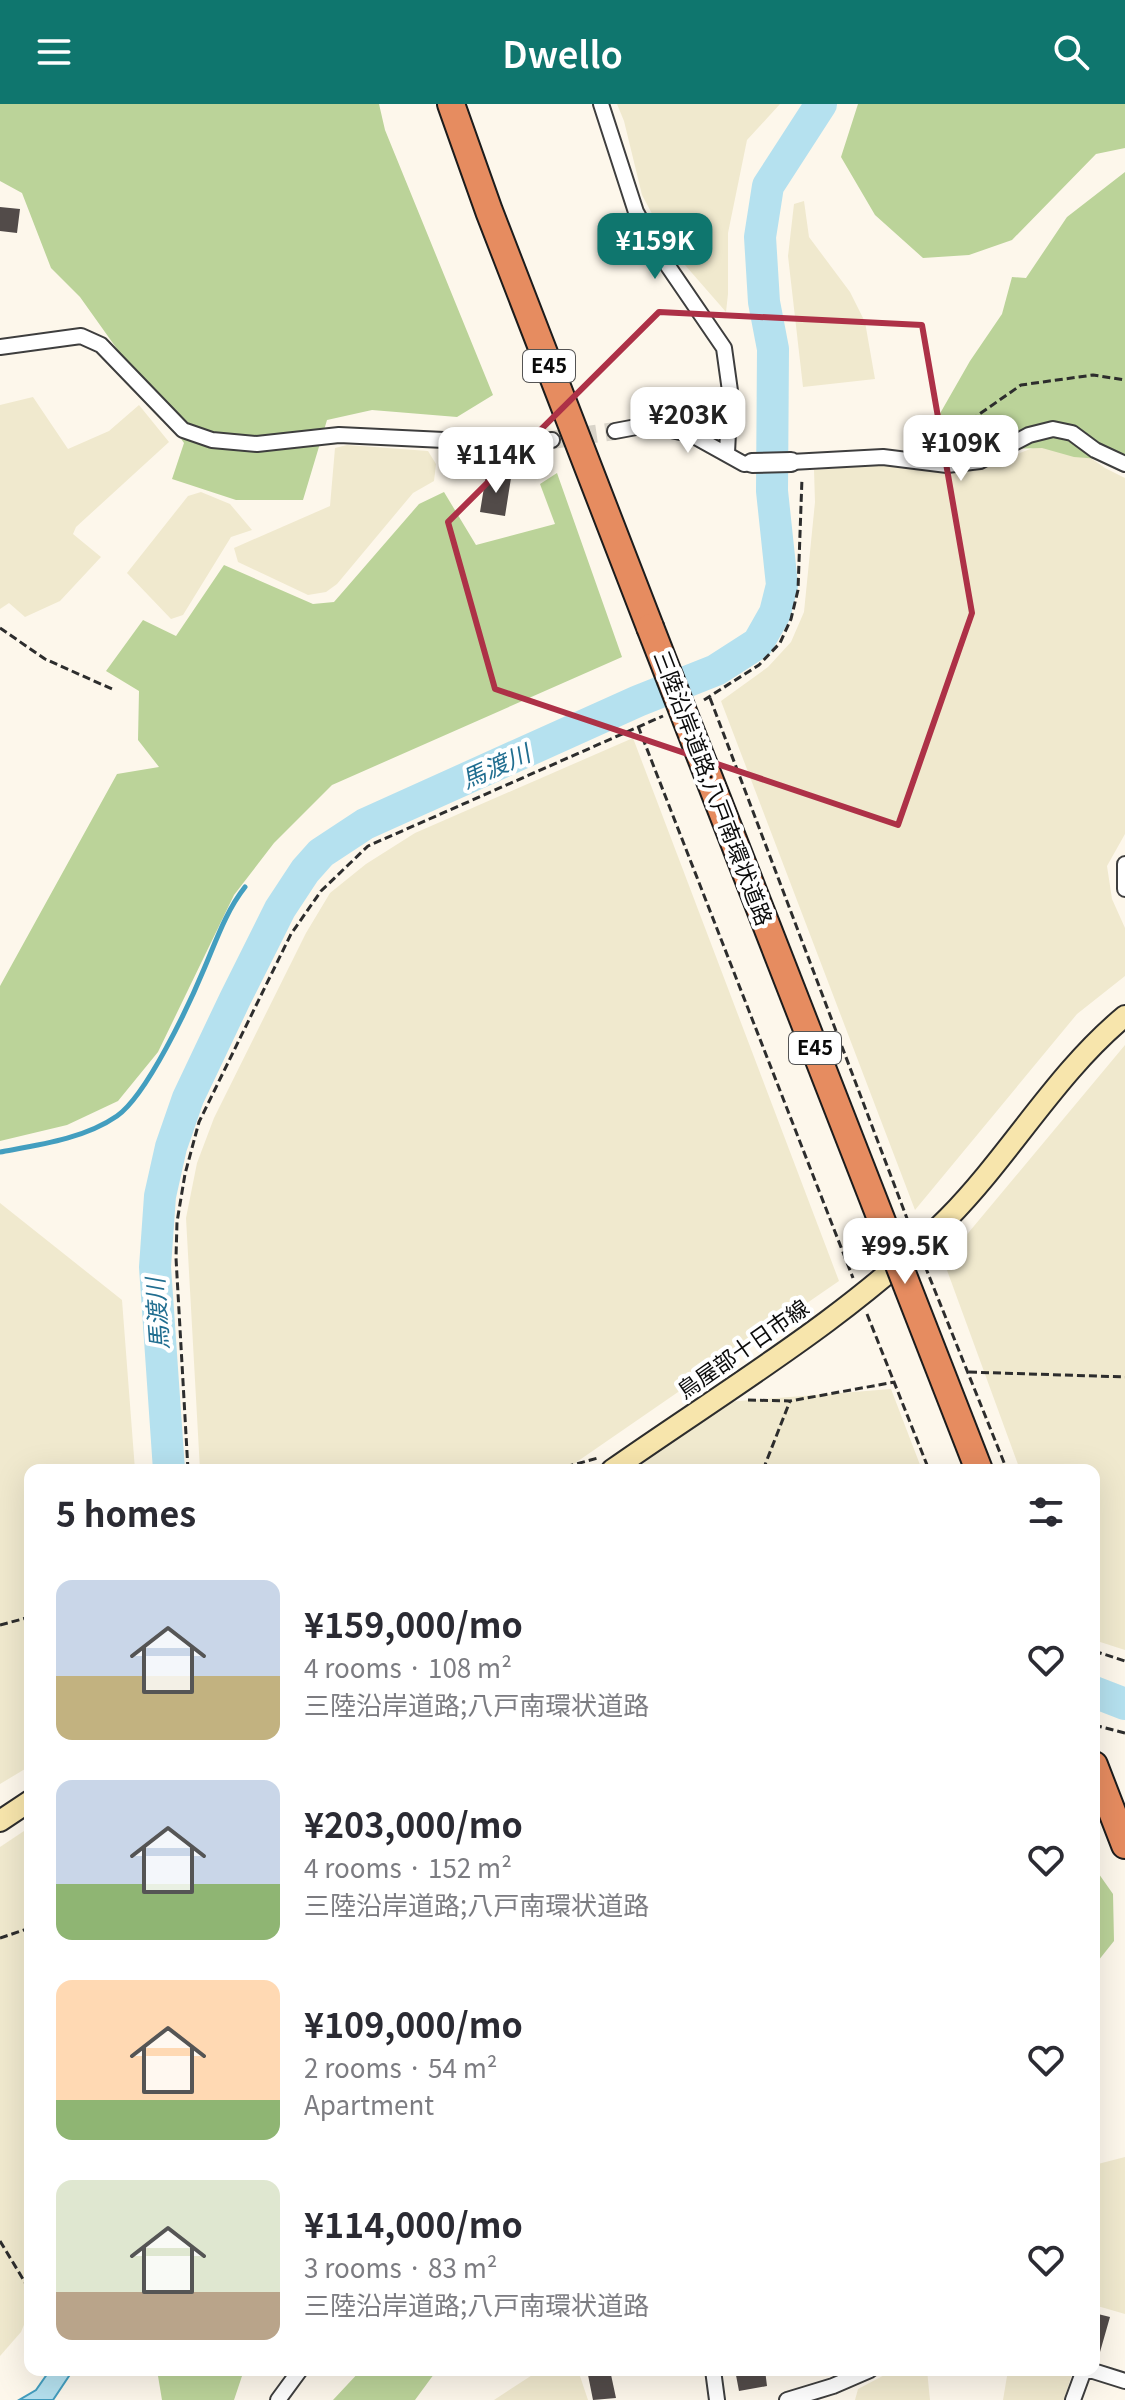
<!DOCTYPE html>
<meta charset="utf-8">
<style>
:root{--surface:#fff;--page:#f2f2f3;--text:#2b2b33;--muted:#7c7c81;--accent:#0f766e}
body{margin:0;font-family:Georgia,"Noto Sans JP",serif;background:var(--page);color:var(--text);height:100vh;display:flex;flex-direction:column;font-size:30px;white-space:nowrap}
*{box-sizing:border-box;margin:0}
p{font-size:26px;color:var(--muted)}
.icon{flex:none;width:44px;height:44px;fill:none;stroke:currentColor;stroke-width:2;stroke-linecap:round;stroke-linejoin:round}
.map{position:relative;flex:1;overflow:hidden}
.panel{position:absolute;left:24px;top:1360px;width:1076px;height:912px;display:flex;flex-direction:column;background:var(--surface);border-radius:16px;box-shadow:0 8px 32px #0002}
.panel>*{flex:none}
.price{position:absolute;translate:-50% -68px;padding:0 18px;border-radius:16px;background:#fff;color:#222;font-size:26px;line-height:52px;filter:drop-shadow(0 2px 4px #0008)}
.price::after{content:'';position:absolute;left:50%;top:48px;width:24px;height:18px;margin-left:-12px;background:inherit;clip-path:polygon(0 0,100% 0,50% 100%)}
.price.selected{background:var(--accent);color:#fff}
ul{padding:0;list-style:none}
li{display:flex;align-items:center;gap:24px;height:200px;padding:0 32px}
li span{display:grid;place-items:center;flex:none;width:224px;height:160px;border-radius:16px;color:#555}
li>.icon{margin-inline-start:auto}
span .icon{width:96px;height:96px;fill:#fffc;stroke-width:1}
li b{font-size:34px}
h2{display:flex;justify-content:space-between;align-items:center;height:96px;padding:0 32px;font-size:34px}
header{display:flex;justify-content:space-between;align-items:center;height:104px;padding:0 32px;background:var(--accent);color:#fff;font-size:36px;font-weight:600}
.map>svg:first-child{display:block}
</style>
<header><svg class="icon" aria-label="menu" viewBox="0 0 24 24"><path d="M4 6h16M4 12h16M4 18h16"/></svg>Dwello<svg class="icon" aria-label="search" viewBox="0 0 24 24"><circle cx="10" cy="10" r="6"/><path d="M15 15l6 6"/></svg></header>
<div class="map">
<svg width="1125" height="2296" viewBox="0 0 1125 2296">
<rect width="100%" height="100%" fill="#fdf7eb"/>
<path fill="#f0e9ce" d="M617,0h163l-33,36 -19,93v61l-2,18 -55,-63 -29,-54 -18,-74z
M804,97l5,36 41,55 15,30 10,57 -72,8 -15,-131 6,-52z
M33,293l35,52 41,-18 30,-26 30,37 -93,85 -3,7 28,23 -41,44 -35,16 -16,-14 -9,6v-204z
M1053,336l15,2 37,26 20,10v356l-18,32 5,33 13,29v48l-48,38 -162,196 -194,-509 47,-34 23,-25 13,-30 11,-110 -1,-32 75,-6 66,7 27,-3z
M347,341l81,6 8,13 -2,17 -21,12 -76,91 -11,8 -18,3 -70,-33 -4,-14 96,-42 5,-58z
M201,388l29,12 22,26 -21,7 -48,78 -12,4 -44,-46 61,-77z
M633,634l206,543 -274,189h-365l-14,-252 11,-55 17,-45 92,-185 24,-40 36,-29 49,-31z
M1125,941v605l-31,-10v-170h-74l-76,-208z
M0,1099l122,97 13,170h-105v296l-30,18z
M891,1285l31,81h-288l92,-68z
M30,1723v483l-9,22 -21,24v-509z
M1125,2053v157l-31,-9v-140z
M540,2266h38l10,30h-94z
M894,2266h33l3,30h-75l3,-11z
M1008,2266h48l16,4 -8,26h-61z"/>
<path fill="#bbd399" d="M0,0h379l6,26 108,265 -36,22 -85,-7 -45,10 -24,80h-67l-64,-21 12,-36 -104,-146 -29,-29 -29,-75 -22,-12z
M858,0h267v44l-29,6 -84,86 -43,15 -46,3 -48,-43 -34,-58z
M1125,68v289l-51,-4 -32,-9 -82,2 -26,-26 36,-63 32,-47 10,-37 14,1 41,-61z
M557,369l65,184 -290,128 -58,58 -40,52 -76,157 -40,49 -51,24 -67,16v-155l117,-212 42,-7 -21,-27 1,-49 -33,-20 37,-51 33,16 48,-71 89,39 21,-2 85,-98 25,-12 32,53 79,-21 -15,-40z
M1094,1763l19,27 1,47 -20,25z
M157,2266h87l-10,30h-72z
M361,2266h76l-22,30h-82z"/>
<path fill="#b5e1ef" stroke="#439ebf" stroke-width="2" d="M50,2266h23l-20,30h-34l17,-10z"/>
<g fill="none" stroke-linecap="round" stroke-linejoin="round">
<path stroke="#439ebf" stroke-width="5" d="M0,1048c38,-7 84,-13 117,-36 30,-21 72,-111 87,-147 12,-28 22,-58 41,-82"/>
<path stroke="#b5e1ef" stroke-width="32" d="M169,1366l-14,-203 5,-71 11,-49 17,-49 47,-99 45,-90 25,-38 16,-18 44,-29 273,-123 78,-31 42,-27 17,-30 7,-28 -10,-94 1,-142 -9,-47 -4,-65 8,-51 53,-82
M1094,1588l31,12"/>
</g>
<path fill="#524b49" d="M0,103l20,2 -3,24 -17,-2z
M486,371l25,3 -6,38 -25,-4z
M1094,2209l16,4 -12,42 -4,-1z
M587,2266h23l6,28 -23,2z
M735,2266h30l2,16 -28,5z"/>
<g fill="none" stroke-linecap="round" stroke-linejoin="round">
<path stroke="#d9d4c9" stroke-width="18" stroke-dasharray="18 9" stroke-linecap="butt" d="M552,336l63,-9"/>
<defs>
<path id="minor" d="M601,0l35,108 23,41 65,95 6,43 -3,62
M0,243l81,-11 20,9 82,85 29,10 45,4 82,-9 105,5 44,8 64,-8
M615,327l32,-6 43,9 54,30 8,-1
M791,358l92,-5 64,8 33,-4 49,-26 24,-6 19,4 23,17 30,14
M1125,760v25
M713,2266l4,30
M1090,2266l35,11
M278,2296l22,-30
M787,2296l46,-14 37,-16
M1073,2296l11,-30"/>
<path id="tertiary" d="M752,359l39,-1"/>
<path id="secondary" d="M612,1366c114,-80 238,-153 336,-252 63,-64 108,-145 177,-202
M0,1717l30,-20"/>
<path id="motorway" d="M451,0l38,107 161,416
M1094,1661l31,80"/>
</defs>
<use href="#minor" stroke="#3e3e3e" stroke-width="18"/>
<use href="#tertiary" stroke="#3e3e3e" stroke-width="22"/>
<use href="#secondary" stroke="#2d2d2d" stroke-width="24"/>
<use href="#motorway" stroke="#1c1c1c" stroke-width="30"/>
<path stroke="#2d2d2d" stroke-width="3" stroke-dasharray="8 4" stroke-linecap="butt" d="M931,344l90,-63 72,-10 32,5
M0,524l45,31 67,30
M710,594l201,531
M704,596l55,-35 21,-22 11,-24 7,-29 4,-112
M638,622l215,552
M925,1162l82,204
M867,1210l62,156
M969,1268l156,5
M748,1296l42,1 105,-19
M188,1366l-12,-212 1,-36 8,-48 14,-52 92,-188 30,-43 47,-45 295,-130
M554,1366l44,-12
M763,1366l27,-69
M0,1521l30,-8
M1094,1547l31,10
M1094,1621l31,8
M0,1834l30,-10
M0,2137l29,48"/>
<use href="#minor" stroke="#fff" stroke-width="14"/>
<use href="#tertiary" stroke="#fff" stroke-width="18"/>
<use href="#secondary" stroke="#f7e5ac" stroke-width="20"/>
<use href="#motorway" stroke="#e68c60" stroke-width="26"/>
<defs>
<path id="motorway-bridge" d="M650,523l329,843"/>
</defs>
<use href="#motorway-bridge" stroke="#1c1c1c" stroke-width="30" stroke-linecap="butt"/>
<use href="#motorway-bridge" stroke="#e68c60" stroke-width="26"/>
</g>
<path fill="none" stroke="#ad3147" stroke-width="6" stroke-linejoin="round" d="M659,208l263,13 50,288 -74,212 -403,-136 -47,-167z"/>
<g text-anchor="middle" stroke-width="8" stroke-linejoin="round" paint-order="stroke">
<g fill="#fff" stroke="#545454" stroke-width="2">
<rect x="523" y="246" width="52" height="32" rx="6"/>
<rect x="789" y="928" width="52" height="32" rx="6"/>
</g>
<g font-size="20" font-weight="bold" fill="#0b0b0b">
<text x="549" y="269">E45</text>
<text x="815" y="951">E45</text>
</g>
<g font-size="22" fill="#0b0b0b" stroke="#fff">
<text transform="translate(713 684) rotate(69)" y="8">三陸沿岸道路;八戸南環状道路</text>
<text transform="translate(743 1245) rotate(-35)" y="8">鳥屋部十日市線</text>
</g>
<g font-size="24" font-style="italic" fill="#216e90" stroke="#fff">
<text transform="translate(496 663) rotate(-24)" y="8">馬渡川</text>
<text transform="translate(158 1210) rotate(-94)" y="8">馬渡川</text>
</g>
</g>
</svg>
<b class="price selected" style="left:655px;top:177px">¥159K</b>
<b class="price" style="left:688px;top:351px">¥203K</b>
<b class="price" style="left:961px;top:379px">¥109K</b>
<b class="price" style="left:496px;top:391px">¥114K</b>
<b class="price" style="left:905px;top:1182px">¥99.5K</b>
<section class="panel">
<h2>5 homes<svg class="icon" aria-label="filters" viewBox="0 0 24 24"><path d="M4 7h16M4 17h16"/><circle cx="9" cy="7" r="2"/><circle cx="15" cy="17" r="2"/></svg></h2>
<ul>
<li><span style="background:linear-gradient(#c9d6e8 60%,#c2b280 0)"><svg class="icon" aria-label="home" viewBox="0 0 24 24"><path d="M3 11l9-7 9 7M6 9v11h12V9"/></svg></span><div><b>¥159,000/mo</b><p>4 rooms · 108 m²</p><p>三陸沿岸道路;八戸南環状道路</p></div><svg class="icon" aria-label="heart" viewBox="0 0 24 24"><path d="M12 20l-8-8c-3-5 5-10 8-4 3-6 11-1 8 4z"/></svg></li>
<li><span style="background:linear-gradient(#c9d6e8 65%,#8fb573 0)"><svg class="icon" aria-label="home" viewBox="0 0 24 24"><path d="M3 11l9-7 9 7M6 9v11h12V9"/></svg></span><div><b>¥203,000/mo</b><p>4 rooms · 152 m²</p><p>三陸沿岸道路;八戸南環状道路</p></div><svg class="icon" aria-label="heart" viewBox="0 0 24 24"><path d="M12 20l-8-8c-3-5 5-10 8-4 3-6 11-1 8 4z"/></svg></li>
<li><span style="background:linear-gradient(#ffd9b3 75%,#8fb573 0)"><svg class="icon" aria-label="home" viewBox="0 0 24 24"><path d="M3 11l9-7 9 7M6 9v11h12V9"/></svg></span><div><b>¥109,000/mo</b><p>2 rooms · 54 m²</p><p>Apartment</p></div><svg class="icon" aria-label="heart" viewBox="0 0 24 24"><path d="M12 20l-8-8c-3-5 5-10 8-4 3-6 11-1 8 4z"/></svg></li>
<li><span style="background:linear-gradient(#dfe7d0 70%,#b9a48a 0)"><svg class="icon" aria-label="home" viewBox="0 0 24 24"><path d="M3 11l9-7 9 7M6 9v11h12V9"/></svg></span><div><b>¥114,000/mo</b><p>3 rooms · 83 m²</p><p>三陸沿岸道路;八戸南環状道路</p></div><svg class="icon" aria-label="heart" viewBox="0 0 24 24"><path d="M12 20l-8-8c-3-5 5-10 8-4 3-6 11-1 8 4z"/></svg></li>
</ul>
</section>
</div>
